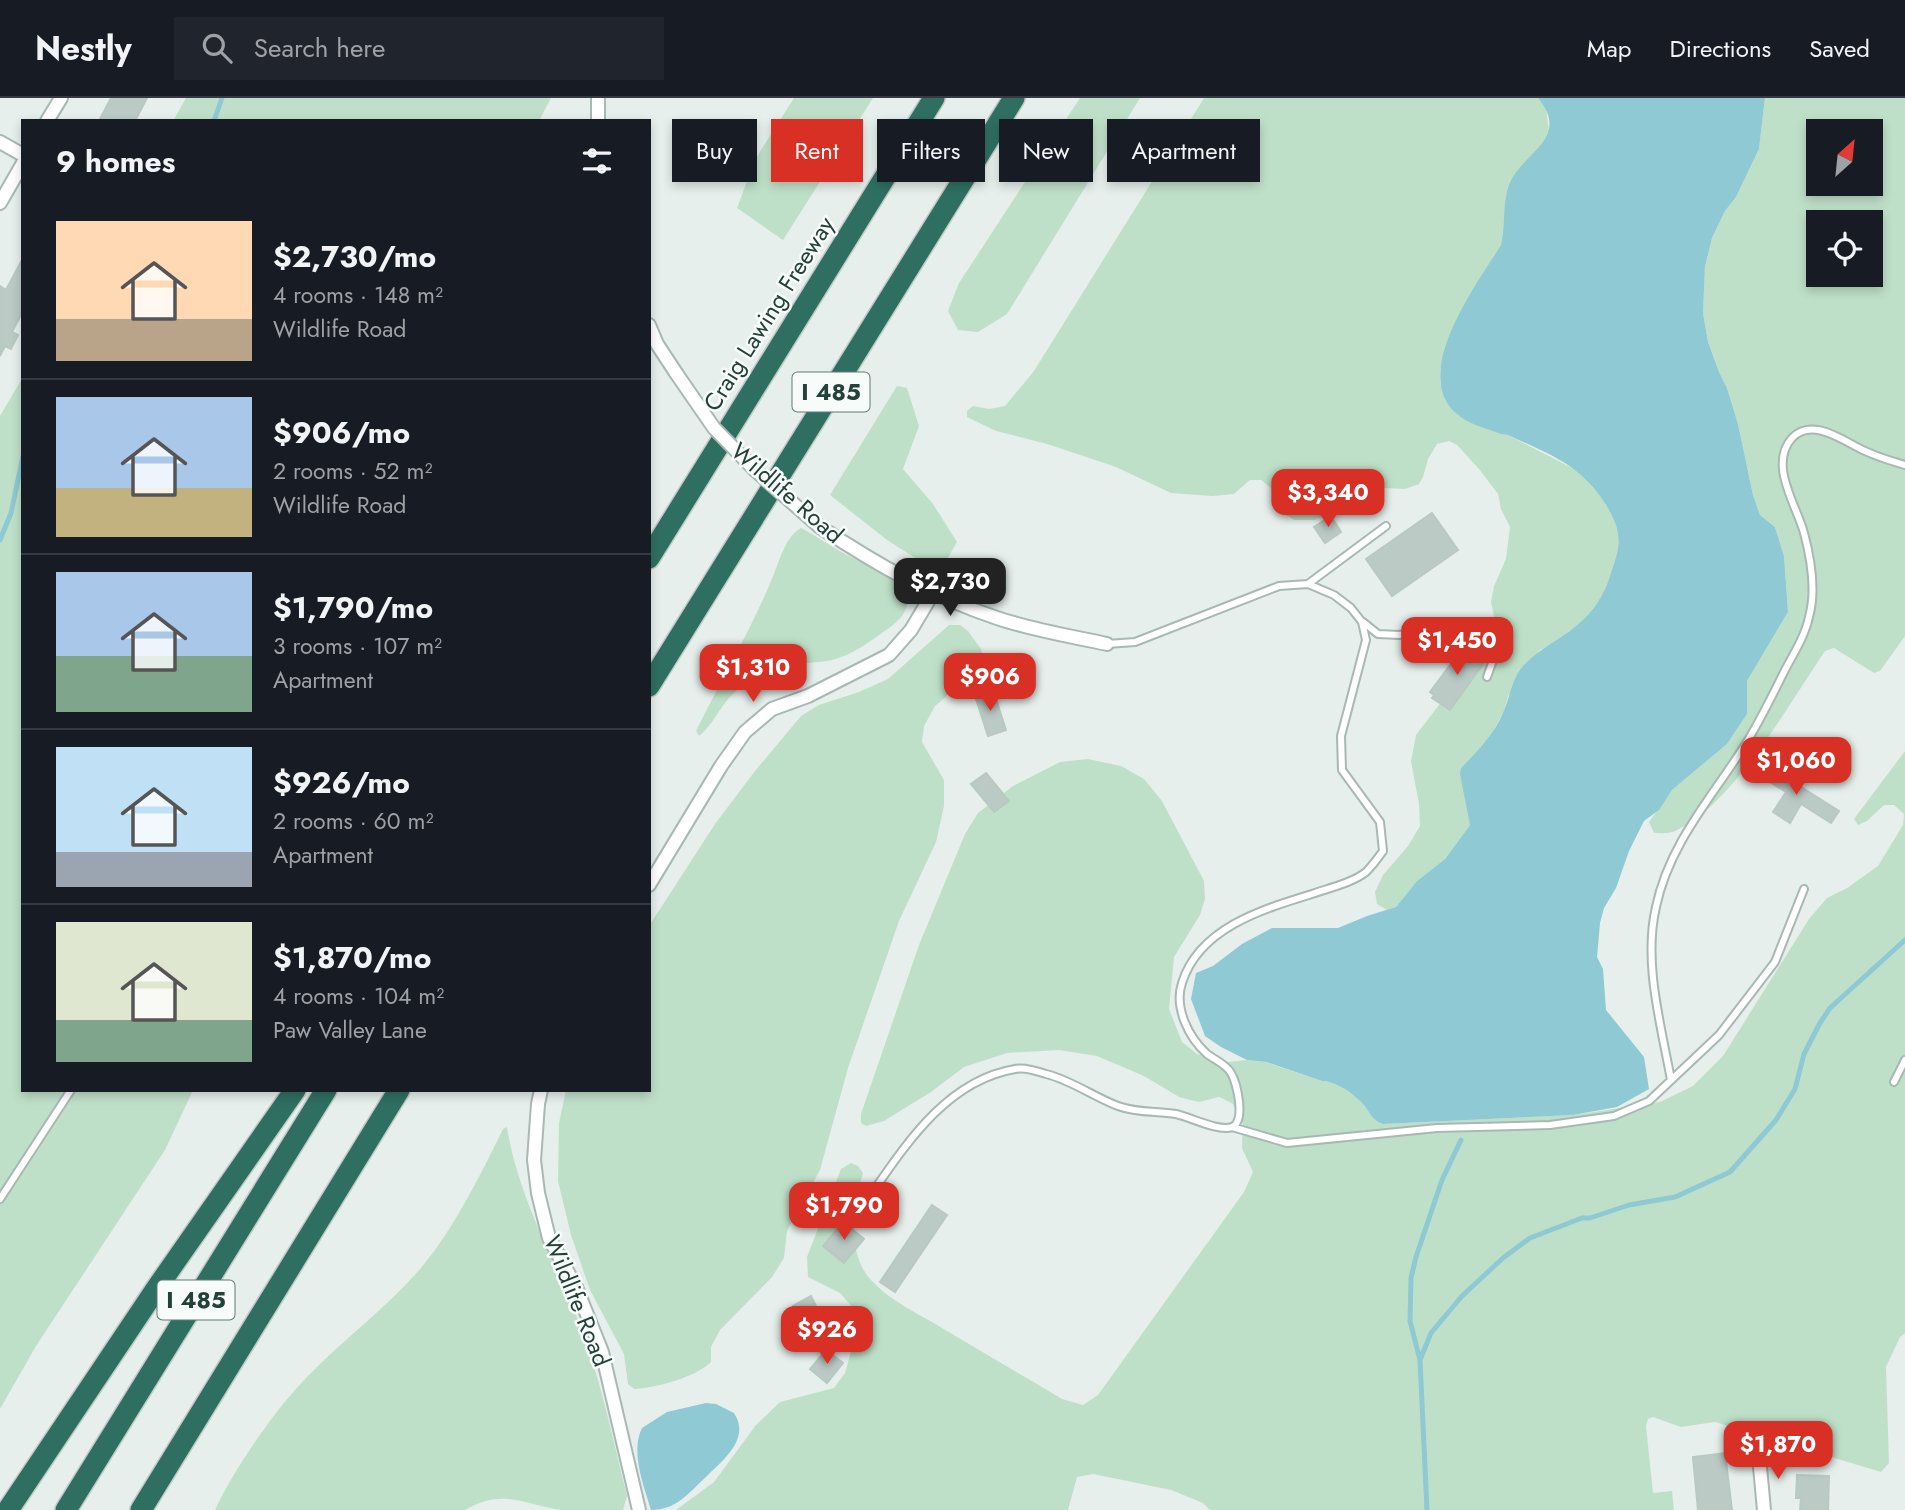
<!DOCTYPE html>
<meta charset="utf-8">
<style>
:root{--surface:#171b24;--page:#20242c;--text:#f1f3f6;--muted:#9ea1a6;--line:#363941;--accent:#d93025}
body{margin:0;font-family:Jost,sans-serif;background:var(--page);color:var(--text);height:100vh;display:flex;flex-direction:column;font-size:26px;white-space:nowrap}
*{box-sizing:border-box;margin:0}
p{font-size:23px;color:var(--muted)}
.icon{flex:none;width:38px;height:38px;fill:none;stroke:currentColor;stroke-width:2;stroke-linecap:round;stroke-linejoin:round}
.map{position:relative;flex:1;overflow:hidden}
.details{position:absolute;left:21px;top:21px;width:630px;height:973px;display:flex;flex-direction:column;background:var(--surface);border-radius:0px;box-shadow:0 4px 10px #0003}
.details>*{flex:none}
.guide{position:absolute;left:672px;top:21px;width:665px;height:63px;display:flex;gap:14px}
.needle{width:46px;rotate:27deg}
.fabs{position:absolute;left:1806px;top:21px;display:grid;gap:14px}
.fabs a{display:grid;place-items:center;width:77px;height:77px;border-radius:0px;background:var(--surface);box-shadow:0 4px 10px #0003;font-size:35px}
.price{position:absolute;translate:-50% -60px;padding:0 16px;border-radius:14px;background:var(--accent);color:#fff;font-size:23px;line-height:46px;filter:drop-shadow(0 2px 4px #0008)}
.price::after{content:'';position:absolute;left:50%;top:42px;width:21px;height:16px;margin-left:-10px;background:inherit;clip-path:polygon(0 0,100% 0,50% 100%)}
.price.current{background:#222;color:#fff}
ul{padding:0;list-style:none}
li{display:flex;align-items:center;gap:21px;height:175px;padding:0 35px}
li+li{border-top:2px solid var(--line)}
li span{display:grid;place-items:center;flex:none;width:196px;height:140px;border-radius:0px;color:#555}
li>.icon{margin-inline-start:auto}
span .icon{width:84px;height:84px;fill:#fffc;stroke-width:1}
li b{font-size:30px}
h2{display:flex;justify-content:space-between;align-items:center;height:84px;padding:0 35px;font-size:30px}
.pill{padding:0 24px;border-radius:0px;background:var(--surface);box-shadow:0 4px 10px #0003;font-size:24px;line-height:63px}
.pill.current{background:var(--accent);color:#fff}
header{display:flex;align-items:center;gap:42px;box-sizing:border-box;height:98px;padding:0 35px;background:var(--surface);border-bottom:2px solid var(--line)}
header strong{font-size:33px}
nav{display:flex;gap:38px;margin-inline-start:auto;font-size:24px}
.search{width:490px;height:63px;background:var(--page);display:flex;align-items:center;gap:18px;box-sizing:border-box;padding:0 24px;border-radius:0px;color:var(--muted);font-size:26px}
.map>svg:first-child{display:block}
</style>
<header>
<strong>Nestly</strong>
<div class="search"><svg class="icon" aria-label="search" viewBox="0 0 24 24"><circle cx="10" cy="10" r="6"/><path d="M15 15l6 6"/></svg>Search here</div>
<nav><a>Map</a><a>Directions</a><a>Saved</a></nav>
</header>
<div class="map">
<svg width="1905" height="1412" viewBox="0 0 1905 1412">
<rect width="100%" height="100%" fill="#e6efeb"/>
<path fill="#bfe0c8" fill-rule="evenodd" d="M186,0h365l-12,23h-366z
M794,0h79l-90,142 -46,-32 19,-50z
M1080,0h60l-133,216 -29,18 -20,-2 -10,-19 11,-28z
M1204,0h334l8,10 3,23 -8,16 -18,17 -17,32 -1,35 -4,14 -49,86 -12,39v13l18,32 43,19 7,1 68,35 18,16 22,35 3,14 -2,25 -17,41 -16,19 -31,23 -13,7 -32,46 -4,15 -14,26 -29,31 9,57 -25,34 -28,22 -21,26 -9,3 -10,-6 -2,-12 8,-17 25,-29 12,-20 -1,-22 -8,-43 5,-26 67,-88 12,-26 -4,-19 3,-16 12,-27 4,-32 -9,-18 -3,-15 -19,-25 -22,-24 -8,-4 -12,3 -9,15 -5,18 -4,7 -14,5 -20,-1 -70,32h-21l-18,-12 -5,-20 -10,-8h-11l-16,14 -21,2 -42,-3 -55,-26 -69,-23 -51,-13 -29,-14v-6l6,-5 16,3 16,-3 29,-35z
M1765,0h140v538l-25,35 -6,2 -40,-25 -9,3c-37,54 -91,153 -150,180 -6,3 -15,2 -21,2l-5,-11 23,-32 55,-46 20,-30v-33l41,-69 -4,-56 -9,-29 -15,-12 -7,-20 -15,-71 -11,-36 -8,-16 -11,-30 -5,-29 2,-46 7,-29 13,-27 11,-14 23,-48zM1818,33h53v53h-53zM1818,124h53v53h-53z
M23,279v713h170l-28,60 -129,196 -36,63v-993z
M897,288l10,2 12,38 -16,43 30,35 24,38 -18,31 -52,-33 -57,-45z
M801,430c16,8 30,19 46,27 28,15 92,37 41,74 -16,11 -37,27 -56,31 -23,5 -53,1 -74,14 -9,6 -22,16 -29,24 -11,12 -16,27 -30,38l-3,-5c26,-53 56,-103 78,-157 6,-15 12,-38 27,-46z
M949,527h11l8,6 13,18 4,20 -6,13 -9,6 -20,5 -15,13 -11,20 -2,16 22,38v26l-8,36 -37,79 -51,147 -28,102 -33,61 -3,27 -12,19 -52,53 -9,17v15c-15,15 -55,26 -77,27l-6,-5 -4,-30 -34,-64 -19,-55 -13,-54 1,-58 7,-33h83v-164l66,-102 40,-53 46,-55 18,-11 40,-13 29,-13z
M1905,653v582l-5,4 -14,30 3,96 -8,9 -166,-50 -34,5 -28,-10 -5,2 -2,7 7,67 19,-2 2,19h-464l-7,-7 -32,-13 -78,-16 -16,3 -9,33h-392l38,-28 42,-57 24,-23 54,-14 11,-15 12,-43 -3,-21 -14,-16 -32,-16 -1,-20 34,-88 10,-6 7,3 5,7c-10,31 -17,80 8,107 19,21 48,34 71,48 40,24 80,47 120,71l21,6 15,-10 146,-203 9,-20 -11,-24 1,-24 -11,-21 -13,-6 -20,5 -20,-5 -35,-21 -47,-20 -38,-6 -52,3 -43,14 -33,25 -47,29 -18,5 -5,-3v-9l58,-169 46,-111 13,-21 35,-27 47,-24 28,-3 33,7 23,13 18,22 42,80 1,18 -5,16 -26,42 -5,52 13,33 15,12 31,8 19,-2 18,2 57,19c14,0 32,13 41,23 6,7 10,18 20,20l190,-9 87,-13 33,-16 30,-30 86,-137 18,-21 20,-10 31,-22 25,-41 1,-11 -10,-9h-10l-17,16 -9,4 -4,-6z
M507,1029c10,65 43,124 68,185 24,59 37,123 52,184l-4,14c-20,0 -42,0 -62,0 -38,-6 -58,-22 -96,0h-250c19,-41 59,-99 91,-132 38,-40 84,-72 119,-115 30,-37 57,-91 78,-134z"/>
<path fill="#8ec9d4" d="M1538,0h227l-6,51 -23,48 -11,14 -13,27 -7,29 -2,46 5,29 11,30 8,16 11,36 15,71 7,20 15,12 9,29 4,56 -41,69v33l-20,30 -55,46 -13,20 -15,11 -15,30 -13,37 -12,20 -4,15 -3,34 6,12 3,41 38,47 5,32 -32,18 -44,8 -190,9c-10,-2 -14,-13 -20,-20 -9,-10 -27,-23 -41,-23l-56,-19 -19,-2 -26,-13 -16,-11 -14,-37 5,-26 17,-7 29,-22 30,-16h66l29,-12 29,-9 21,-26 28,-22 25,-34 -10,-51 1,-6c16,-17 32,-32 42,-55 7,-15 9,-36 21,-48 17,-18 41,-28 59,-45 16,-15 23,-31 29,-50 10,-27 9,-41 -6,-65 -24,-40 -57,-51 -98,-70l-7,-1c-13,-5 -33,-10 -44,-20 -48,-40 20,-130 44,-169 5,-19 1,-41 8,-60 12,-32 63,-46 29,-87z
M706,1305l10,1 18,9c17,26 -11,47 -28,64 -18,16 -29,33 -55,33 -7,-24 -21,-58 -9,-82l25,-16z"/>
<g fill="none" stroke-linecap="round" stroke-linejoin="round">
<path stroke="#8ec9d4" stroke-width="5" d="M214,23l8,-23
M0,442l11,-27 12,-57
M1420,1262l11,-27 31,-37 41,-38 27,-20 52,-20h8l39,-13 46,-8 55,-25 46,-52 19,-31 9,-35 16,-31 10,-15 75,-68
M1427,1412l-7,-150 -10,-39 1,-43 5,-21 26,-77 19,-40"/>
</g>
<path fill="#bbcac4" stroke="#b8c9c2" stroke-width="2" d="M111,0h36l-12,23h-36z
M23,160v53l-11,21 6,3 -7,14 -6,-3 -5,10v-70l6,4z
M1432,415l26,37 -66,46 -26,-37z
M1331,418l10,16 -16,11 -11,-16z
M1465,547l21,15 -36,50 -18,-12 2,-3 -4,-3z
M993,592l13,40 -18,6 -13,-40z
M1763,665l76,48 -8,12 -30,-19 -11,19 -17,-11 13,-20 -30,-19z
M986,675l23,28 -15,11 -23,-28z
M932,1107l15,10 -52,77 -15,-10z
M843,1124l21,17 -20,24 -21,-17z
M811,1198l13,26 -18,10 -13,-26z
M826,1252l17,13 -16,20 -17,-14z
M1725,1355l7,57h-34l-5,-53z
M1797,1377l32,1 -1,34h-28l1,-12h-5z"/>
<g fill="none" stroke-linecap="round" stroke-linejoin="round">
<defs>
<path id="service" d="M1308,486l78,-58
M1363,524l15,12 21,1 73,-11 17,7 7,21 -9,25
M1671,982c-10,-55 -28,-118 -15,-173 13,-63 56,-110 89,-162 15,-24 27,-49 40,-75 9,-17 20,-34 24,-53 7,-25 2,-58 -5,-84 -7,-27 -36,-68 -12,-95 20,-22 53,4 73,13 13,6 26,10 40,14
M1894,984l11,-22
M1232,1029l55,16 150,-15 113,-3 64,-9 35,-15 70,-66 56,-73 29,-73
M0,1101l71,-109
M865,1105c38,-54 79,-122 150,-134 9,-2 22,2 31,5 25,6 48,23 72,32 19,7 38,5 58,8 14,3 43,18 56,13 14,-6 5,-44 -1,-54 -5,-9 -16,-13 -24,-19 -19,-17 -33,-47 -25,-71 17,-55 81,-74 130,-89 17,-6 40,-11 54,-22 6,-6 12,-14 17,-21l-3,-29 -38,-52 -1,-34 25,-96 -4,-18 -11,-14 -17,-13 -26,-11 -29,2 -144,56 -28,2"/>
<path id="minor" d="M47,23l14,-23
M598,23v-23
M0,44l23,13
M0,105l23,-40
M649,227l8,19 19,29
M820,429c56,37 113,70 177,91 35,12 73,18 110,26
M649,787l72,-119 24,-34 27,-23 36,-13 81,-41 22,-25 22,-37
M541,992l-3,14 -4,56 4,33 11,45 27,49 26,65 37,158
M1759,1358l5,54"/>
<path id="motorway" d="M649,460l285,-460
M649,588l365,-588
M8,1412l148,-221 139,-199
M66,1412l260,-420
M141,1412l258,-420"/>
</defs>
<use href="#service" stroke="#a8b8b2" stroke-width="10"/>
<use href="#minor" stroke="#a8b8b2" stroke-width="16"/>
<use href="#motorway" stroke="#c2cac8" stroke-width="24"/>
<use href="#service" stroke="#fff" stroke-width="6"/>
<use href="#minor" stroke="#fff" stroke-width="12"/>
<use href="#motorway" stroke="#2f6f62" stroke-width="21"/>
<defs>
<path id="minor-bridge" d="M676,275l38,55 41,42 65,57"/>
</defs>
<use href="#minor-bridge" stroke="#a8b8b2" stroke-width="16" stroke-linecap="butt"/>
<use href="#minor-bridge" stroke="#fff" stroke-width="12"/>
</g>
<g text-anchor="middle" stroke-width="5" stroke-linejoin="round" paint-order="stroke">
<g fill="#f7fbf9" stroke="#637a73" stroke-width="2">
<rect x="792.5" y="274.5" width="77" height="39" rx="5"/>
<rect x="157.5" y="1182.5" width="77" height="39" rx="5"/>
</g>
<g font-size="23" font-weight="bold" fill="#24423a">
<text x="831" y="302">I 485</text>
<text x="196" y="1210">I 485</text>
</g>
<g font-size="24" fill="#24423a" stroke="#f7fbf9">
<text transform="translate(769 216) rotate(-58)" y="8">Craig Lawing Freeway</text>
<text transform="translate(787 395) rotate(41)" y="8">Wildlife Road</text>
<text transform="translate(577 1203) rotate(68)" y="8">Wildlife Road</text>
</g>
</g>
</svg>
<div class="fabs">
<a><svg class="needle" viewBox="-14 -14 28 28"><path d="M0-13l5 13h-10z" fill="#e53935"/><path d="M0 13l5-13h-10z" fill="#9ea1a6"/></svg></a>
<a><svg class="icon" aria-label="locate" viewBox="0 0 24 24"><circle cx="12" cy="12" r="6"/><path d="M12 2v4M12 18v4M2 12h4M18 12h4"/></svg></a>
</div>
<b class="price" style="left:1328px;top:431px">$3,340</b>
<b class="price current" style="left:950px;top:520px">$2,730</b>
<b class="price" style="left:1457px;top:579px">$1,450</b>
<b class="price" style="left:753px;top:606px">$1,310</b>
<b class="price" style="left:990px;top:615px">$906</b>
<b class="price" style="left:1796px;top:699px">$1,060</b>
<b class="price" style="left:844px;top:1144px">$1,790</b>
<b class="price" style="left:827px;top:1268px">$926</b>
<b class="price" style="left:1778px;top:1383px">$1,870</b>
<div class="guide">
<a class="pill">Buy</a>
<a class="pill current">Rent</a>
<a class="pill">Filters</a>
<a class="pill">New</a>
<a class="pill">Apartment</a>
</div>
<section class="details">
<h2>9 homes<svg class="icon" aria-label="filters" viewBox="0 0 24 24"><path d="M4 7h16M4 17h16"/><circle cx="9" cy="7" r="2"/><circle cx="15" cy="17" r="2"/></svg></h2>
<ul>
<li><span style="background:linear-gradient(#ffd9b3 70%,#b9a48a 0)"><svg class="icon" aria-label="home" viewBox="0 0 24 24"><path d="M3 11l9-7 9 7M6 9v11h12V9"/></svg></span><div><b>$2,730/mo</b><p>4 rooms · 148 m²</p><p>Wildlife Road</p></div></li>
<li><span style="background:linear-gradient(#a9c7e8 65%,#c2b280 0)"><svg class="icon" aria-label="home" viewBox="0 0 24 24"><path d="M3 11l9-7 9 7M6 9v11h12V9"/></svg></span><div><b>$906/mo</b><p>2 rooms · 52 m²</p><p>Wildlife Road</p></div></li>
<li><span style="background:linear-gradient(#a9c7e8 60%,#7fa58c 0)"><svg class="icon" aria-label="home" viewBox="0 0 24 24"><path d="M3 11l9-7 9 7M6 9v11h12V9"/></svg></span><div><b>$1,790/mo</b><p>3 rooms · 107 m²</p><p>Apartment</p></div></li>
<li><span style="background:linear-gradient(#bfe0f5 75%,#9aa5b1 0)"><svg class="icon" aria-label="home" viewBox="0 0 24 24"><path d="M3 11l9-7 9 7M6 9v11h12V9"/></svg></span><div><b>$926/mo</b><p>2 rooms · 60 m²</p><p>Apartment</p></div></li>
<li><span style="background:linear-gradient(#dfe7d0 70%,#7fa58c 0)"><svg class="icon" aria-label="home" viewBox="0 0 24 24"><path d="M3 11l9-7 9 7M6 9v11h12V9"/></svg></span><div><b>$1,870/mo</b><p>4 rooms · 104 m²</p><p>Paw Valley Lane</p></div></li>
</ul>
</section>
</div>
